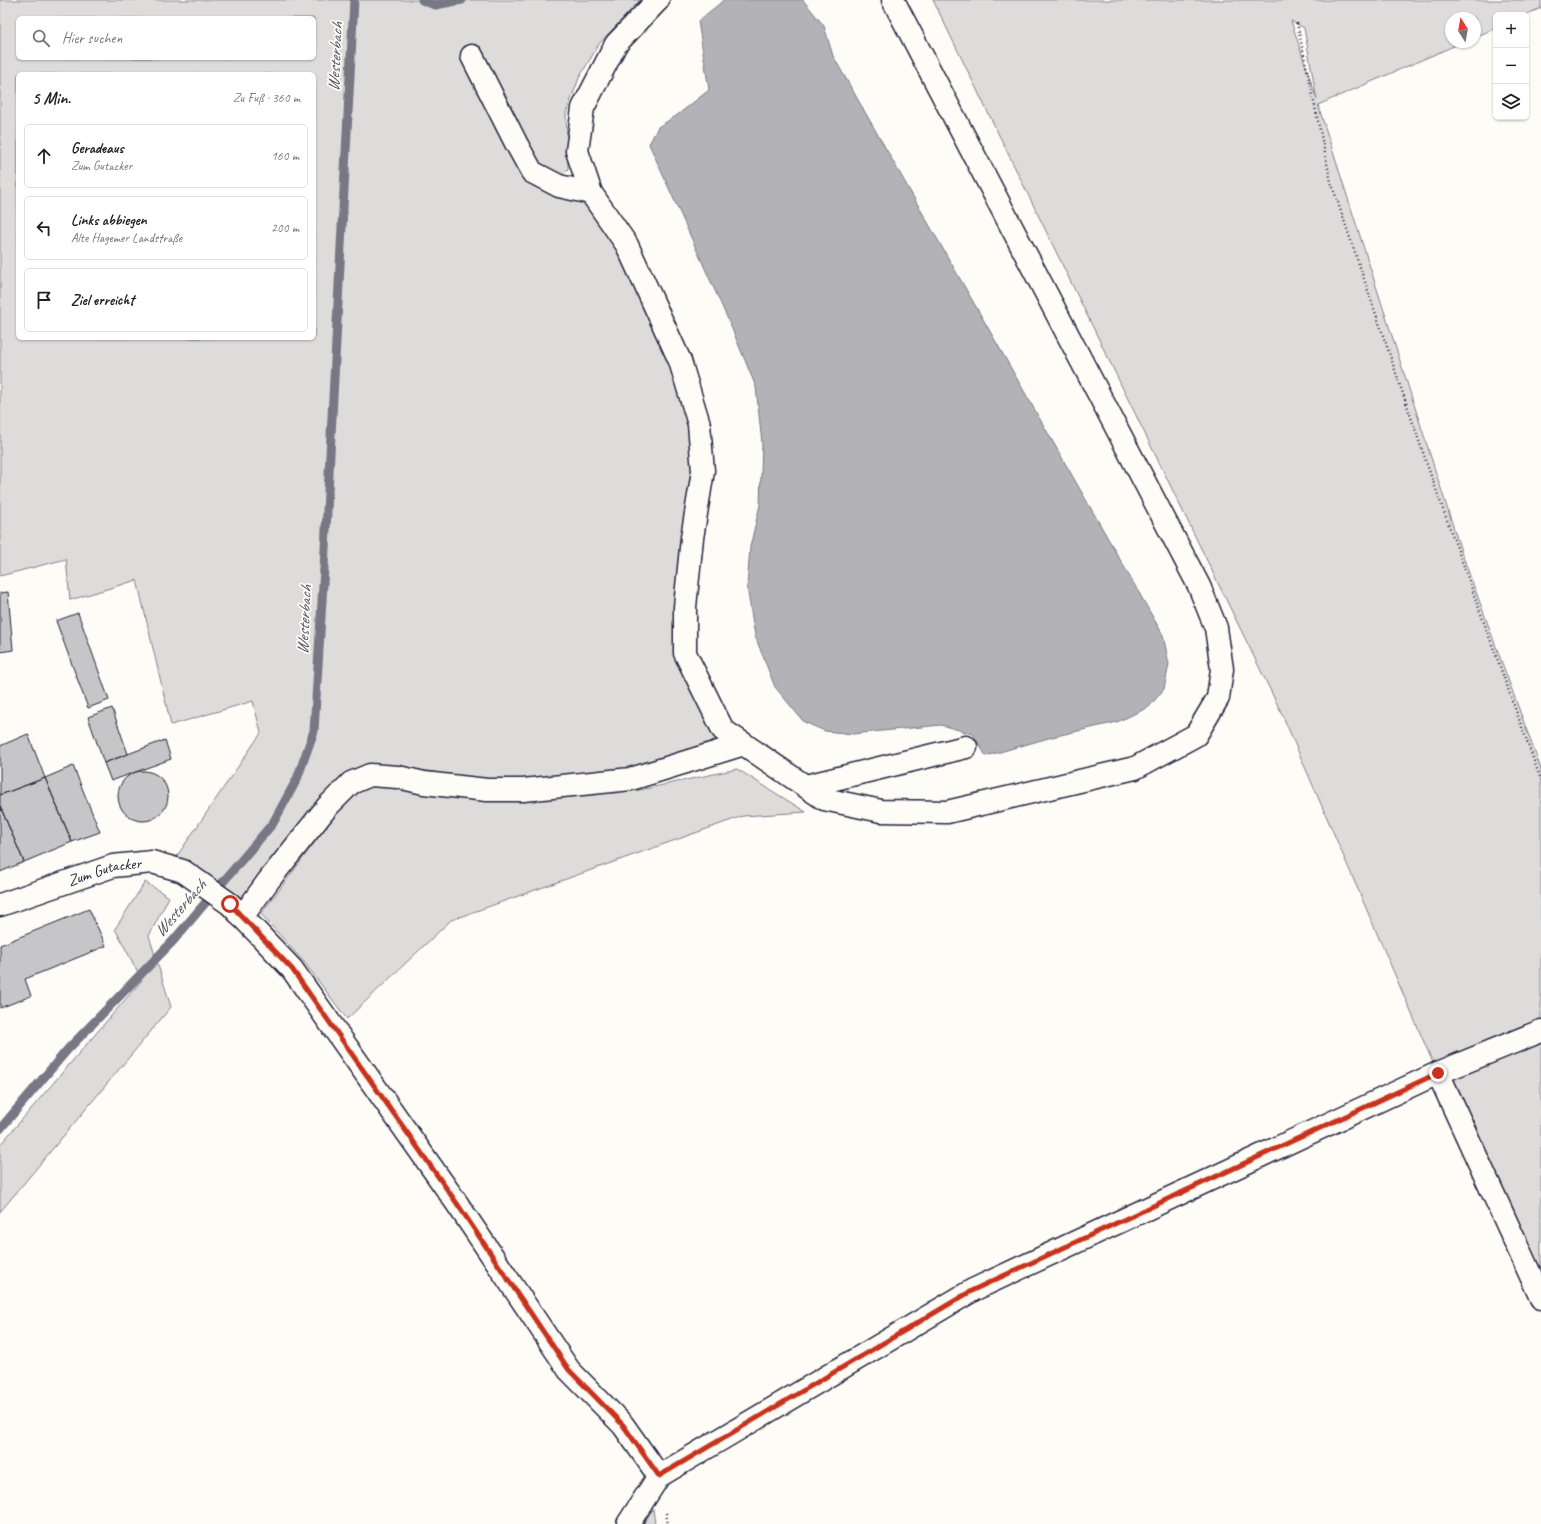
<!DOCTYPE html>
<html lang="de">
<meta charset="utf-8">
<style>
:root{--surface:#fff;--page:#f2f2f2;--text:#202124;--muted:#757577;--line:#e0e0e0}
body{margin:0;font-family:Caveat,sans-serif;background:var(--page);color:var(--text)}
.controls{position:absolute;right:12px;top:12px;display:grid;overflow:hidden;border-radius:6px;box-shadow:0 1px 3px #0004}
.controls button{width:36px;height:36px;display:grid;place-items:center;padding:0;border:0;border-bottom:1px solid var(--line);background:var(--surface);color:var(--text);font:20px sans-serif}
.compass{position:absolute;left:1445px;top:12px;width:36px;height:36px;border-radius:50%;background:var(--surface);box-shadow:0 1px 3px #0004;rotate:349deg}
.stop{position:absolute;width:12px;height:12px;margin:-9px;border:3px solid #c8321e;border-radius:50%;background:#fff}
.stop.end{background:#c8321e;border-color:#fff;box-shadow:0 1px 4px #0008}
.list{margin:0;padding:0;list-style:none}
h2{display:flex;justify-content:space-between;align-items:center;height:52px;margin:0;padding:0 16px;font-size:17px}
h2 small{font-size:13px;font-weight:400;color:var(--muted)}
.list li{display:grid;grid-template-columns:26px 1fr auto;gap:12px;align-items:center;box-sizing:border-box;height:64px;margin:0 8px 8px;padding:0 8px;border:1px solid var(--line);border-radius:6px}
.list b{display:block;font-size:15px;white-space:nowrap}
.list p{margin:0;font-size:13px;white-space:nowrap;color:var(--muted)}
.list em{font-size:13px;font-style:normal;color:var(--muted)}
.icon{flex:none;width:22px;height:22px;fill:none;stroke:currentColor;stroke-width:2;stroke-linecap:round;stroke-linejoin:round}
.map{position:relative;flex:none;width:1541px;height:1524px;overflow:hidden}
.search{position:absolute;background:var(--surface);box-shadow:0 1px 3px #0004;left:16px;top:16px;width:300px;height:44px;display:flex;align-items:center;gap:10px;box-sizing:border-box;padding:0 14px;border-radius:6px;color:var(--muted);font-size:15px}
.panel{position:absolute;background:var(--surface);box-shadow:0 1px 3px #0004;left:16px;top:72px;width:300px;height:268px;border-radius:6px}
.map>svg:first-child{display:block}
</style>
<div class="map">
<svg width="1541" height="1524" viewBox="0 0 1541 1524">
<rect width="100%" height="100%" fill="#fdfcf7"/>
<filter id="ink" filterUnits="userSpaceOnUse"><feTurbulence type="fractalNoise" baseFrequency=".025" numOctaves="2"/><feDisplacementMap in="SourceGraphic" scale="8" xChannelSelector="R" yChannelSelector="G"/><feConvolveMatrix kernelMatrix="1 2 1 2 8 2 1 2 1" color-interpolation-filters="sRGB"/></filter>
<g filter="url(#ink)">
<!-- green -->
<path fill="#dddcdb" stroke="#807f8b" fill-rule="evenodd" d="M 0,0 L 640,0 L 599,44 L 579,78 L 566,113 L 568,169 L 560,177 L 546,174 L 531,157 L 521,130 L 507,140 L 527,175 L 553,188 L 586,199 L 623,249 L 675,363 L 695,425 L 697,469 L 688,528 L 681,601 L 679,652 L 723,743 L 634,767 L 548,781 L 495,781 L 405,768 L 369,768 L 346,777 L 322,801 L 242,904 L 177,856 L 261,733 L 253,701 L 171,725 L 137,580 L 70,600 L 66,559 L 0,576 ZM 18,18 L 314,18 L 314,58 L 18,58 ZM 18,74 L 314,74 L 314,338 L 18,338 Z
M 933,0 L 1541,0 L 1541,8 L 1525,15 L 1496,15 L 1496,28 L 1475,37 L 1475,18 L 1451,18 L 1451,42 L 1463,42 L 1318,105 L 1461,551 L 1541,769 L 1541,1296 L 1437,1072 L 1282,714 ZM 1291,21 L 1304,28 L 1317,100 Z
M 737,769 L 806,812 L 743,816 L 451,920 L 347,1019 L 304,962 L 261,914 L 342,806 L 362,786 L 374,786 L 448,796 L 521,798 L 640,790 Z
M 145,882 L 169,897 L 149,936 L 171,1007 L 0,1212 L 0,1145 L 142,980 L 115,929 Z
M 653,1509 L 655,1524 L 643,1524 Z"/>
<!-- water -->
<path fill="#b2b2b7" stroke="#787885" d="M 724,0 L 803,0 L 824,26 L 833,56 L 1163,635 L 1169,664 L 1164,689 L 1149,707 L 1117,722 L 1052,737 L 986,756 L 973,734 L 941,725 L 853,734 L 825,731 L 804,722 L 775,687 L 755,636 L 747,587 L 750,547 L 760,505 L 762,443 L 756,387 L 730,324 L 649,144 L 658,127 L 676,116 L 709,90 L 698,21 Z"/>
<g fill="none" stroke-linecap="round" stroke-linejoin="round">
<!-- stream -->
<path stroke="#787885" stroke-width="9" d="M 422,0 L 435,5 L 462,0
M 0,1129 L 68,1049 L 173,941 L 273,823 L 297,779 L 314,731 L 324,568 L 354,0"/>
</g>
<!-- building -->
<path fill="#c6c6c8" stroke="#22223b" d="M 8,592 L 13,650 L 0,652 L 0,593 Z
M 78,613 L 109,700 L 88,708 L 56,621 Z
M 112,708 L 128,754 L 104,763 L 88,717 Z
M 28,734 L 45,778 L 0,795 L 0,746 Z
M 165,740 L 171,759 L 111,781 L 104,763 Z
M 73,766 L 100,832 L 72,842 L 45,778 Z
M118 796a25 25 0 1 1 50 0a25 25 0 1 1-50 0Z
M 45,778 L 72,842 L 24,862 L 0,806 L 0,795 Z
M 0,806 L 24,862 L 0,872 Z
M 89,909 L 106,946 L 25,979 L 31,996 L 0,1008 L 0,945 Z"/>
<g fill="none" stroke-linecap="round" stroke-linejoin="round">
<defs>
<g id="minor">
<path d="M 658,0 L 616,44 L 583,108 L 577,151 L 591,193 L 627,245 L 680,361 L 699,424 L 703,471 L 692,538 L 685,607 L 685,653 L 723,730 L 824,799 L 881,811 L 947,812 L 1135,768 L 1196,735 L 1218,698 L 1222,669 L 1216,628 L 1199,586 L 893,0"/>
<path d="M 472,56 L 516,143 L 532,172 L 559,186 L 591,193"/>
<path d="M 806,786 L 966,747"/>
<path id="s1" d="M 0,905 L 113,866 L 152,862 L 183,871 L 230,904 L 292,969 L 456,1202 L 569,1370 L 623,1425 L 659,1476"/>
<path d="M 242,917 L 269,880 L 327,807 L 351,783 L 370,775 L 398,777 L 424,783 L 487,790 L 523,790 L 631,779 L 744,744"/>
<path d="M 1438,1073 L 1541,1298"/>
<path d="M 628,1524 L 659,1476 L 973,1290 L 1438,1073 L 1541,1031"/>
</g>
</defs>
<!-- minor casing -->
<use href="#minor" stroke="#22223b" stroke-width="25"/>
<!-- path -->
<path stroke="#22223b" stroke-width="2.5" stroke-dasharray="1 3" stroke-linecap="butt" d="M 1297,23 L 1331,182 L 1430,473 L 1541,780
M 666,1513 L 668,1524"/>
<!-- minor -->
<use href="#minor" stroke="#fdfcf7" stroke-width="22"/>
</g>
</g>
<g fill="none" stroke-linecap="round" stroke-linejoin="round" filter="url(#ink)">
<!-- route -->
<path stroke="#c8321e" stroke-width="5" d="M 230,904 L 292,969 L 456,1202 L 569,1370 L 623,1425 L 659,1476 L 973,1290 L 1438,1073"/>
</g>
<g text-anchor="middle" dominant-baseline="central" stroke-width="3.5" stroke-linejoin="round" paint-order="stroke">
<!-- street labels -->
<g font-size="16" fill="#22223b" stroke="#fdfcf7">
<text stroke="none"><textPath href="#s1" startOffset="110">Zum Gutacker</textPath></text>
</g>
<!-- water labels -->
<g font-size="17" font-style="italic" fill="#545466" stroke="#fdfcf7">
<text transform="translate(335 57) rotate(-87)">Westerbach</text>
<text transform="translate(304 620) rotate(-87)">Westerbach</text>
<text transform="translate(180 908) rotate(-49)">Westerbach</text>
</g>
</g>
</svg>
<div class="controls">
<button>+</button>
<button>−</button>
<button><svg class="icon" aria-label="layers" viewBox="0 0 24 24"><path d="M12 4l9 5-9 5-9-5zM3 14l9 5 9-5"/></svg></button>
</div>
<svg class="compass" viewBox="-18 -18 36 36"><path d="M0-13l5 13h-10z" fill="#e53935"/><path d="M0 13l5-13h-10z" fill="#757577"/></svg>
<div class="stop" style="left:230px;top:904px"></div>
<div class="stop end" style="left:1438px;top:1073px"></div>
<div class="search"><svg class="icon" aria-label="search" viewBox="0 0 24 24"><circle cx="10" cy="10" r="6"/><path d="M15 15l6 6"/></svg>Hier suchen</div>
<section class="panel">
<h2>5 Min.<small>Zu Fuß · 360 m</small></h2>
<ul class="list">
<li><svg class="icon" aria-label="ahead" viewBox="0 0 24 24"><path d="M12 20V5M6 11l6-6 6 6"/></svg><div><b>Geradeaus</b><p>Zum Gutacker</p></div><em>160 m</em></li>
<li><svg class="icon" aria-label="left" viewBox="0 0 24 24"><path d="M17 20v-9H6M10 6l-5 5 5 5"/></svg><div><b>Links abbiegen</b><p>Alte Hagemer Landstraße</p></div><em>200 m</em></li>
<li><svg class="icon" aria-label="arrive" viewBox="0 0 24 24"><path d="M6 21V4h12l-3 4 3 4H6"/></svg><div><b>Ziel erreicht</b></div></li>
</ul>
</section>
</div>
